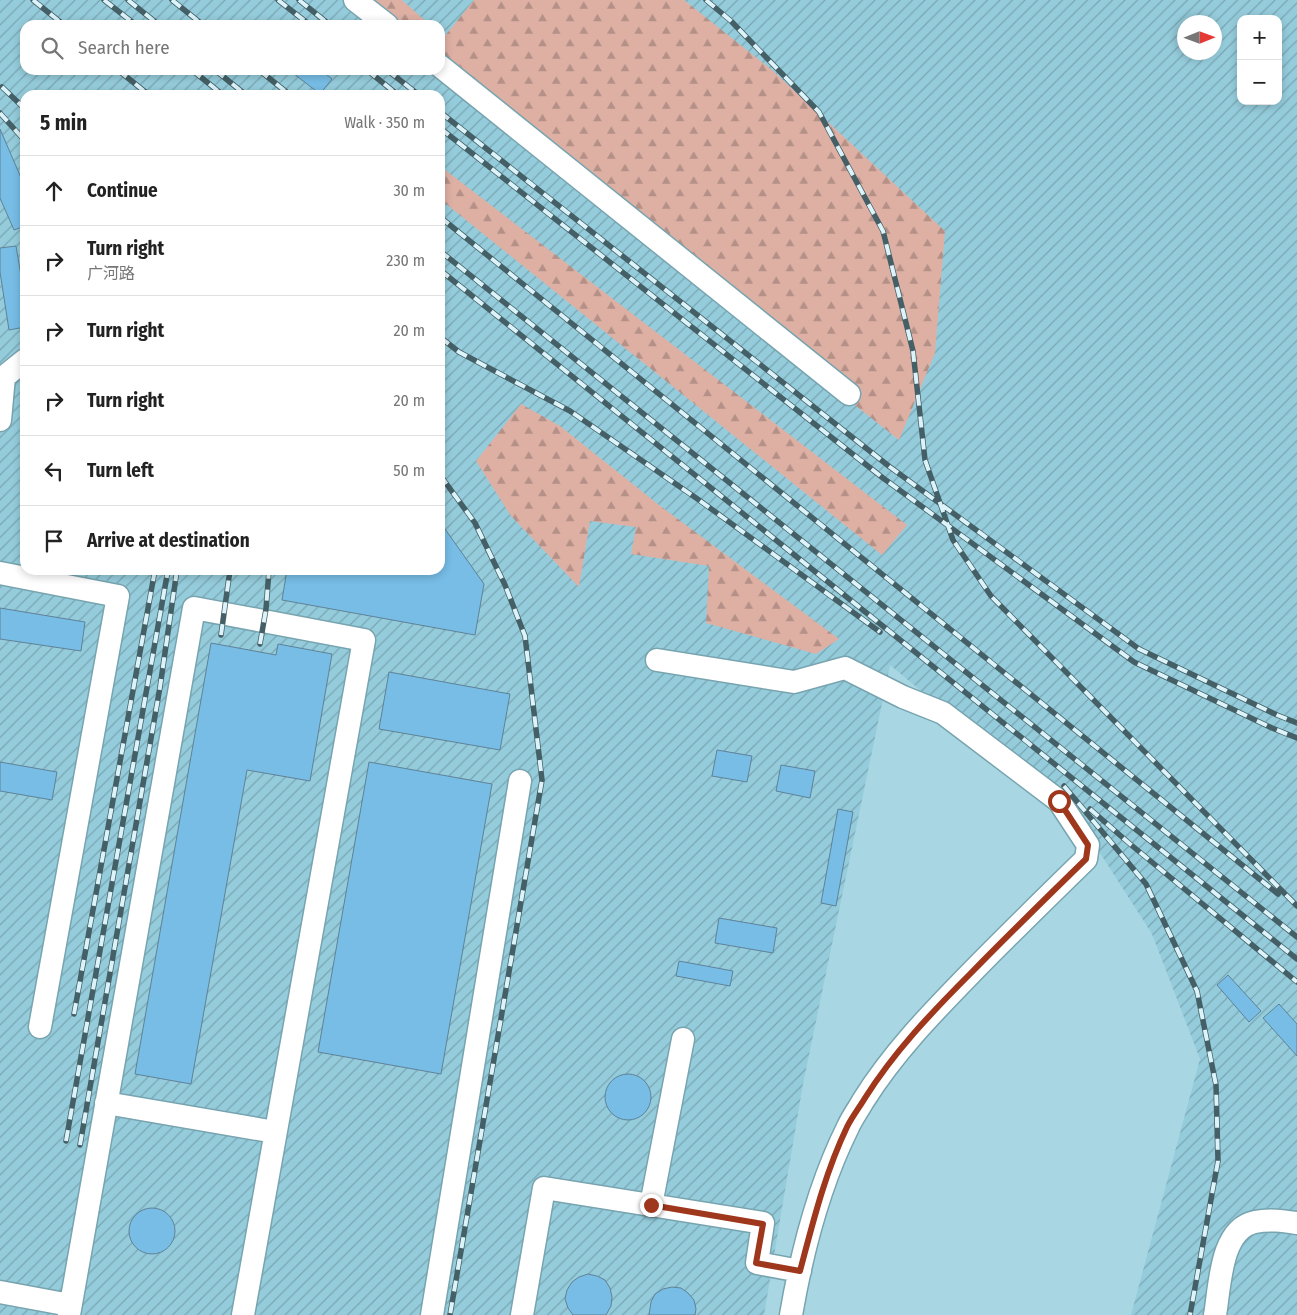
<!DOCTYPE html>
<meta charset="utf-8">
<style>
:root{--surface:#fff;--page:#f6f6f6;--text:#222;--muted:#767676;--line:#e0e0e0}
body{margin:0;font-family:"Fira Sans Condensed","Noto Sans SC",sans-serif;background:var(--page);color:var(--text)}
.controls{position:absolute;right:15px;top:15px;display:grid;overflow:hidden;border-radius:10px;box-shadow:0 2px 8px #0003}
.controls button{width:45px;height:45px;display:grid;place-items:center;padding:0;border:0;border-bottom:1px solid var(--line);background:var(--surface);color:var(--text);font:25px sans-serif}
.compass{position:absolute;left:1177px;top:15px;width:45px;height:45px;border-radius:50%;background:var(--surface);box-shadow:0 2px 8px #0003;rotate:89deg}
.stop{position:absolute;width:15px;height:15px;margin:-11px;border:4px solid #9f371c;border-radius:50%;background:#fff}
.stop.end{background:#9f371c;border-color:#fff;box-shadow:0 1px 5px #0008}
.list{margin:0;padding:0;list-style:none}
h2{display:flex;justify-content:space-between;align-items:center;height:65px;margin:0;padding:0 20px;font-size:21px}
h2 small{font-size:16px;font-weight:400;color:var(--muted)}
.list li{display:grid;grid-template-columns:32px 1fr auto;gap:15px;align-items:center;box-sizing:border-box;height:70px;padding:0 20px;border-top:1px solid var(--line)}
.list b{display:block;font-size:19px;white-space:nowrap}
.list p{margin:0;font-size:16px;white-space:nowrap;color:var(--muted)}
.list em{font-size:16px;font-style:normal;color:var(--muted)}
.icon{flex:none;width:28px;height:28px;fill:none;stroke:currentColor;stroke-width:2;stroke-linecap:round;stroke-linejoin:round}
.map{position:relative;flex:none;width:1297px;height:1315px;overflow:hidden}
.search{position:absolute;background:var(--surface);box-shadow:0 2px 8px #0003;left:20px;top:20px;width:425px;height:55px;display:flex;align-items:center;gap:12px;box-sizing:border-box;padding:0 18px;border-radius:15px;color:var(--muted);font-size:19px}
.panel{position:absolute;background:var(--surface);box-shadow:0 2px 8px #0003;left:20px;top:90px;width:425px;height:485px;border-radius:15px}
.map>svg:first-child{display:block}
</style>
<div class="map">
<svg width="1297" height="1315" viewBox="0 0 1297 1315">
<defs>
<pattern id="industrial-furrows" width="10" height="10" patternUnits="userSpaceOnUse" patternTransform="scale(1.25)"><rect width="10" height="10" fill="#95ccdb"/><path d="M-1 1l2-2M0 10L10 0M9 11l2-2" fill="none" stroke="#79a6b3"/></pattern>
<pattern id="forest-firs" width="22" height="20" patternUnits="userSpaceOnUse" patternTransform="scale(1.25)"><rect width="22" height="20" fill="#deb0a4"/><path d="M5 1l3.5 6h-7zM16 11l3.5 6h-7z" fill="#b49087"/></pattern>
</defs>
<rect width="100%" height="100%" fill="#a8d7e3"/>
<!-- industrial -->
<path fill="url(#industrial-furrows)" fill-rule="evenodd" d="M 0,0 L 1297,0 L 1297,1315 L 1131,1315 L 1200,1059 L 1152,934 L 1082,825 L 890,665 L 803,1084 L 764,1315 L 0,1315 ZM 1241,19 L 1278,19 L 1278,101 L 1241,101 ZM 1184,22 L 1214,22 L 1214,52 L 1184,52 ZM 25,25 L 440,25 L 440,70 L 25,70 ZM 25,95 L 440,95 L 440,570 L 25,570 Z"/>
<!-- forest -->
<path fill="url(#forest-firs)" d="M 345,0 L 402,0 L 430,25 L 375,25 Z
M 474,0 L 684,0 L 772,70 L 945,231 L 935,353 L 899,440 L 432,70 L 440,70 L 440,34 L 444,37 Z
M 440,166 L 907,525 L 882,555 L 440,199 Z
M 521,404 L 560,426 L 659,505 L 839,639 L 816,654 L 706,623 L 709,566 L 631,554 L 636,527 L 590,521 L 579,587 L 511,516 L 476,461 Z"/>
<!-- building -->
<path fill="#77bde6" stroke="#5f8297" d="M 289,70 L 321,70 L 332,79 L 320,94 Z
M 0,129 L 25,187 L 25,226 L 14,230 L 0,198 Z
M 16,246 L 25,299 L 25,327 L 9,330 L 0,272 L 0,248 Z
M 440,522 L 484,584 L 475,635 L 282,600 L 287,570 L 440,570 Z
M 0,608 L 85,622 L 81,651 L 0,639 Z
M 211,643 L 276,655 L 278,644 L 332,654 L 310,781 L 247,770 L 191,1084 L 135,1074 Z
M 389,672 L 510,694 L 500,750 L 379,729 Z
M 717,750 L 752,756 L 747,782 L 712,776 Z
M 0,762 L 57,772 L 52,800 L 0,791 Z
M 369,762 L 492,784 L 441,1074 L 318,1052 Z
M 781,765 L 815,771 L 810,798 L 776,791 Z
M 838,809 L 853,812 L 836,906 L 821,903 Z
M 719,918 L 777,928 L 773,953 L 715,943 Z
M 679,961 L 733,971 L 730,986 L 676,976 Z
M 1228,975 L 1261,1011 L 1249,1022 L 1217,985 Z
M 1279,1004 L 1297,1024 L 1297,1056 L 1263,1018 Z
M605 1097a23 23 0 1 1 46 0a23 23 0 1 1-46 0Z
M129 1231a23 23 0 1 1 46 0a23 23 0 1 1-46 0Z
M 588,1274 L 597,1276 L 605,1280 L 610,1288 L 612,1297 L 611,1306 L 606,1315 L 573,1315 L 568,1308 L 565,1299 L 567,1290 L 572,1282 L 579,1277 Z
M 672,1287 L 681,1288 L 688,1293 L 694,1300 L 696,1309 L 695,1315 L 649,1315 L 651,1302 L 655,1294 L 663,1289 Z"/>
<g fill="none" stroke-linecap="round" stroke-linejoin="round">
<defs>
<path id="minor" d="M 355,0 L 387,25
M 440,66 L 849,394
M 0,420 L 4,377 L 25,360
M 0,573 L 118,596 L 40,1027
M 657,660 L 794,682 L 845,668 L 903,697 L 943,713 L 1059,801 L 1088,845 L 1086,859 C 1047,897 1008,935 970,974 C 931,1014 893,1053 863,1101 C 858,1110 852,1118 848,1127 C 819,1185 802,1251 791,1315
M 106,1103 L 275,1132
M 651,1205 L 683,1039
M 0,1292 L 70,1305
M 69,1315 L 194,608 L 364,640 L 243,1315
M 432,1315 L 520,781
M 522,1315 L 544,1188 L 763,1223 L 757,1263 L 800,1271
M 1215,1315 C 1220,1287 1220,1229 1255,1222 C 1269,1219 1283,1221 1297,1223"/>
</defs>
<!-- minor casing -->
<use href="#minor" stroke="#77a4af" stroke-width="25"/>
<!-- minor -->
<use href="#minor" stroke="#fff" stroke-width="22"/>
<defs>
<path id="rail" d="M 33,0 L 64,25
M 104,0 L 136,25
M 128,0 L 159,25
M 172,0 L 203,25
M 278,0 L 310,25
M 299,0 L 330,25
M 706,0 L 731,21 L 819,112 L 883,231 L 913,351 L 925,460 L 953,540 L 991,596 L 1297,906
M 118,70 L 149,95
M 192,70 L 223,95
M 215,70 L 246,95
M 259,70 L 290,95
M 367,70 L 398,95
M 387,70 L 419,95
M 2,87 L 25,109
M 440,112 L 890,467 L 1139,649 L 1277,715 L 1297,723
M 0,113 L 25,141
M 440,128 L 883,478 L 1134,662 L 1272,728 L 1297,738
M 440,217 L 1278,894
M 440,251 L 1297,937
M 440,270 L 1297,959
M 440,337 L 459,352 L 570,411 L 699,500 L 880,632
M 440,475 L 475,523 L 505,585 L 525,636 L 542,780 L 450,1315
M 221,635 L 230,570
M 260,644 L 266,609 L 269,570
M 1064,786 L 1146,884 L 1197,991 L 1216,1085 L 1218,1161 L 1190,1315
M 1090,809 L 1130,844 L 1297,982
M 74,1014 L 155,570
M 66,1141 L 168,570
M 80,1145 L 160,687 L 177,570"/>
</defs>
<!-- rail casing -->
<use href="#rail" stroke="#445f65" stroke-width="5.5"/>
<!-- rail -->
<use href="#rail" stroke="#dcf3f9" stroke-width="4" stroke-dasharray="11" stroke-linecap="butt"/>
</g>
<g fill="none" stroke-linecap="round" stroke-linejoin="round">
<!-- route -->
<path stroke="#9f371c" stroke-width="6" d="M 651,1205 L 763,1224 L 756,1263 L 800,1271 C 813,1222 825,1173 847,1127 C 852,1117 859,1108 865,1098 C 894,1052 931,1013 970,974 C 1008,935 1047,897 1086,859 L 1088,845 L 1059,801"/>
</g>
</svg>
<div class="controls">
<button>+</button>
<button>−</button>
</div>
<svg class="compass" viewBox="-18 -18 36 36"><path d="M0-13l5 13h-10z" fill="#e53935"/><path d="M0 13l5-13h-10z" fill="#767676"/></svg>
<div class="stop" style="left:1059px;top:801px"></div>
<div class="stop end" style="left:651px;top:1205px"></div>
<div class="search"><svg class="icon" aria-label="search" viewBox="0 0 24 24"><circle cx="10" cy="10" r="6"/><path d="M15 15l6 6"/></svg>Search here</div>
<section class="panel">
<h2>5 min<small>Walk · 350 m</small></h2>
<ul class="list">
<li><svg class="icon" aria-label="ahead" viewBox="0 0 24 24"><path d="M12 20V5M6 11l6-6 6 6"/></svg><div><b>Continue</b></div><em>30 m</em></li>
<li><svg class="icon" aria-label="right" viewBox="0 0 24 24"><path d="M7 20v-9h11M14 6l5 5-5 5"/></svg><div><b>Turn right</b><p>广河路</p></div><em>230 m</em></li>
<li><svg class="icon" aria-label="right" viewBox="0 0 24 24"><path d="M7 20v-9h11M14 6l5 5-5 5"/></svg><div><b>Turn right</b></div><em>20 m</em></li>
<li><svg class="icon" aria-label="right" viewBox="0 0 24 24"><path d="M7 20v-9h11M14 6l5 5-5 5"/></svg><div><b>Turn right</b></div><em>20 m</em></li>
<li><svg class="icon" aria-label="left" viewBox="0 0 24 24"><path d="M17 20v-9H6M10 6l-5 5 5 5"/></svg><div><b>Turn left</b></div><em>50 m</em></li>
<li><svg class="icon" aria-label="arrive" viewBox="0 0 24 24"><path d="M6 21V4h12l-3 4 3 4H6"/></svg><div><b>Arrive at destination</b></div></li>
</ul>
</section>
</div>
